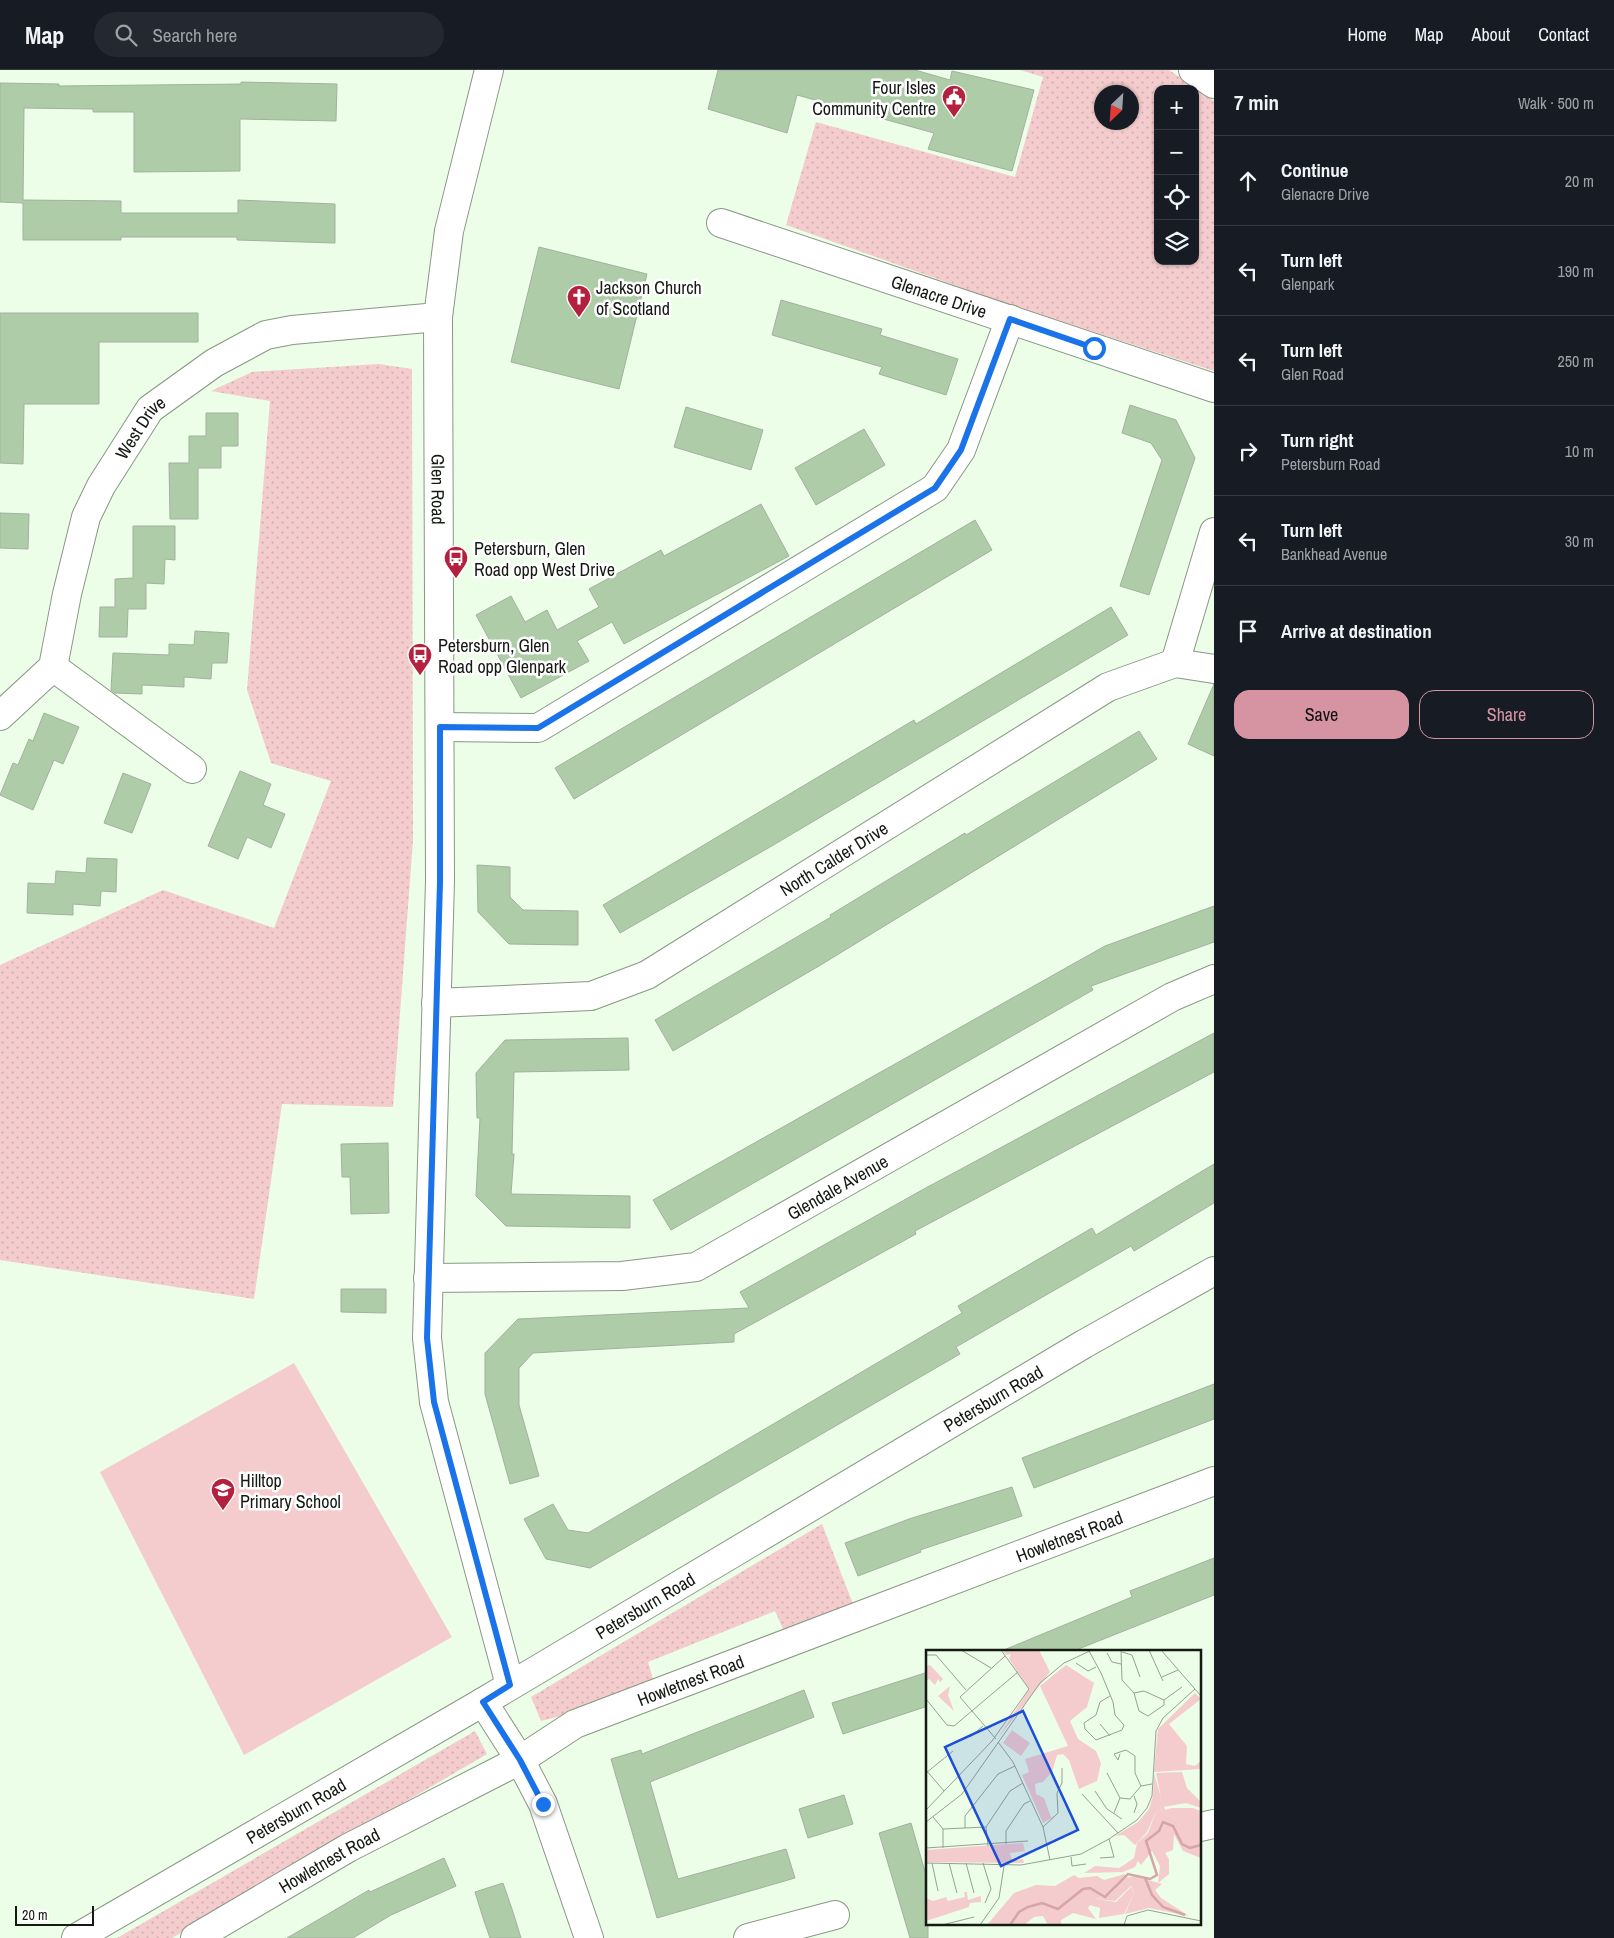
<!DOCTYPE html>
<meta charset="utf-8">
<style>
:root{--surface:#171b24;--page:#242831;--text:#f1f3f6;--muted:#9ea1a6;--line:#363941;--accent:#d694a3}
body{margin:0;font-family:"Archivo Narrow",sans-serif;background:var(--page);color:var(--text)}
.controls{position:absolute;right:15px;top:15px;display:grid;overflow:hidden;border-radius:10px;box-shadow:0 1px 4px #0004}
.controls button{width:45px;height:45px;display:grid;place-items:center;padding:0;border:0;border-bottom:1px solid var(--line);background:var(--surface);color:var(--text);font:25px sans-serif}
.compass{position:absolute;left:1094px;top:15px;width:45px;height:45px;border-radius:50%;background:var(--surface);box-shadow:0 1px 4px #0004;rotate:205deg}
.scale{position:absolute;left:15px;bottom:12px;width:79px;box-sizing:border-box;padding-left:5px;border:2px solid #141912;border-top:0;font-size:14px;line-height:18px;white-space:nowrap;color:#141912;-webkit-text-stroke:4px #fff;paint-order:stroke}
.stop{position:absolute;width:15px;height:15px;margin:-11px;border:4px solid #1a73e8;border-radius:50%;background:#fff}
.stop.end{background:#1a73e8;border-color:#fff;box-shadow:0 1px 5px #0008}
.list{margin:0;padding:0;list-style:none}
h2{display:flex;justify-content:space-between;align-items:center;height:65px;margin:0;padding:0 20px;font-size:21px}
h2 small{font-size:16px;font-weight:400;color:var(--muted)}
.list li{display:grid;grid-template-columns:32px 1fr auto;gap:15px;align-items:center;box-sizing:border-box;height:90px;padding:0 20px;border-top:1px solid var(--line)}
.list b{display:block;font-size:19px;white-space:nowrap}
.list p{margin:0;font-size:16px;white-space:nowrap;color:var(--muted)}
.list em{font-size:16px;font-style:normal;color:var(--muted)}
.actions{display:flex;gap:10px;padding:15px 20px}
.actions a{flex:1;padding:11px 0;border:1px solid var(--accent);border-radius:15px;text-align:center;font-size:18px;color:var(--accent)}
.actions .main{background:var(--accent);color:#111}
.icon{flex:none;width:28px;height:28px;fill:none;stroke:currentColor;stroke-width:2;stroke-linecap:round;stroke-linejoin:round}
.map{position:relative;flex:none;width:1214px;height:1868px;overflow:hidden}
header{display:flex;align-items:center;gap:30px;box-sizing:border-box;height:70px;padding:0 25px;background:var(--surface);border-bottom:1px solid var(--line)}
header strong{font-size:24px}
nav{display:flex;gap:28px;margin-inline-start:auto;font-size:18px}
.search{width:350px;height:45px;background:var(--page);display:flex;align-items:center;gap:12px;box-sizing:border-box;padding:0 18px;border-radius:28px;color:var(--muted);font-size:19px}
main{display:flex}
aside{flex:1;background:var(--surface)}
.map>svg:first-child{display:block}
</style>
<header>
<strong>Map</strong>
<div class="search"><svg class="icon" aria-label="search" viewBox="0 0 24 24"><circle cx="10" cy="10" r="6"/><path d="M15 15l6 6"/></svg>Search here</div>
<nav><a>Home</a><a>Map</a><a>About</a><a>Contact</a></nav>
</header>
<main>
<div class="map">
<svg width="1214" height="1868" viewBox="0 0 1214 1868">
<defs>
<pattern id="grass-dots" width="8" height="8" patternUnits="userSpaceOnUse" patternTransform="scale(1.25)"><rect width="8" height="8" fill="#f4cccd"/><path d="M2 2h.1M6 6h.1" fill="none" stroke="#d0afaf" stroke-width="1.8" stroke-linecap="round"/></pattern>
</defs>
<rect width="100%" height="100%" fill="#ecfde8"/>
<!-- grass -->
<path fill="url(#grass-dots)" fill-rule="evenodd" d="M 1020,0 L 1169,0 L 1214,31 L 1214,301 L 1005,233 L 786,155 L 816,52 L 1015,107 L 1043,7 ZM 1158,19 L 1195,19 L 1195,191 L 1158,191 ZM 1102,22 L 1132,22 L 1132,52 L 1102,52 Z
M 379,294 L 412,299 L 413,770 L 393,1037 L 282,1034 L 254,1229 L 0,1190 L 0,895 L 163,820 L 274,858 L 331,711 L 271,693 L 247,620 L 270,331 L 211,321 L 252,302 Z
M 822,1454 L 853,1534 L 784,1561 L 775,1541 L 648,1592 L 653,1609 L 568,1644 L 541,1651 L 531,1627 Z
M 475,1661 L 487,1684 L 172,1868 L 117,1868 Z"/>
<!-- garden -->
<path fill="#f4cccd" d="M 294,1293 L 452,1567 L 244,1685 L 100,1402 Z"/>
<!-- building -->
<path fill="#afcca8" stroke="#a2b19e" d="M 718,0 L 915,0 L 950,10 L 952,1 L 1034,20 L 1012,101 L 928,79 L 934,63 L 797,25 L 787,63 L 708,39 Z
M 241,12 L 337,14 L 336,51 L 240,49 L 240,101 L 134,102 L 134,42 L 93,42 L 93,39 L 24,38 L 23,130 L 121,131 L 121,143 L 238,143 L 238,130 L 335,134 L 335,173 L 237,170 L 237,167 L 121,167 L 121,170 L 23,170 L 23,133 L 0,132 L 0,13 L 59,14 L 59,16 L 241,14 Z
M 539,177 L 647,204 L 619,319 L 511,292 Z
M 781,230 L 882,259 L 880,265 L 958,289 L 946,325 L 879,304 L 882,297 L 772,265 Z
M 0,243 L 198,243 L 198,272 L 99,272 L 99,334 L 24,334 L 23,394 L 0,393 Z
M 1130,335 L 1176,350 L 1195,388 L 1149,525 L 1120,516 L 1162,390 L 1151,373 L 1122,363 Z
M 686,337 L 763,360 L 751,400 L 674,377 Z
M 206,343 L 238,343 L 238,376 L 221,376 L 221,398 L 198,398 L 198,449 L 170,449 L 169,393 L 189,393 L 189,366 L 206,366 Z
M 864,359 L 885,395 L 816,435 L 795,398 Z
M 761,434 L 789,486 L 624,574 L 612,552 L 577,571 L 589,591 L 521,628 L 476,545 L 511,526 L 525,552 L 547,540 L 557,560 L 599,537 L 589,519 L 661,480 L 664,486 Z
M 0,443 L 29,444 L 28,479 L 0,478 Z
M 975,450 L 992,480 L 574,729 L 555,698 Z
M 133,456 L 175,456 L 175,490 L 165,489 L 164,514 L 146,513 L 146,539 L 128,539 L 127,567 L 99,567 L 100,537 L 115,537 L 115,509 L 133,508 Z
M 1111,537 L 1128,565 L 770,777 L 620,863 L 603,835 L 914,650 L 916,654 Z
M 195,561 L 229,563 L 227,593 L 212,593 L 211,609 L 184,607 L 184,617 L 142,615 L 142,624 L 115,623 L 111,620 L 113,583 L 169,585 L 169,574 L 194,575 Z
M 1214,614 L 1214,686 L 1188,674 Z
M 44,643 L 79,657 L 63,694 L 54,690 L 33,740 L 0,725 L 13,693 L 18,695 L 29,669 L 33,671 Z
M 1139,661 L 1157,689 L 819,896 L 673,981 L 655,950 L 831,847 L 830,845 L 965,763 L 966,765 Z
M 240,701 L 271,714 L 263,735 L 285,744 L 271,778 L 247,767 L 238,789 L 208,776 Z
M 123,703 L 151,714 L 132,763 L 104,753 Z
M 87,788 L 117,789 L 116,822 L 101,821 L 100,836 L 73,834 L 73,845 L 27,843 L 28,813 L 55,814 L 56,801 L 86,803 Z
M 477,795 L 510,797 L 510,827 L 523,840 L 578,841 L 578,875 L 509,874 L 478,842 Z
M 1214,836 L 1214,872 L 1091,916 L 1093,920 L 671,1160 L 653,1130 L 1105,876 Z
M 1214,963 L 1214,1002 L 915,1161 L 916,1164 L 734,1264 L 734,1272 L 533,1283 L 519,1298 L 519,1335 L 539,1406 L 510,1414 L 485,1324 L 485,1283 L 518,1249 L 749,1238 L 740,1222 L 922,1120 Z
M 628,968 L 629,1000 L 514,1002 L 512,1084 L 514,1084 L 511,1124 L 630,1126 L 630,1158 L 506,1156 L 476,1126 L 480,1048 L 477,1048 L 476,1003 L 505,970 Z
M 388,1073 L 389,1143 L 351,1144 L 350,1107 L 342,1107 L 341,1074 Z
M 1214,1094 L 1214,1133 L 1134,1181 L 1131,1176 L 956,1277 L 960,1284 L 590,1498 L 546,1489 L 524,1449 L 553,1434 L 568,1460 L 588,1463 L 962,1243 L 958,1236 L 1092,1158 L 1096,1165 Z
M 341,1219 L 386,1219 L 386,1243 L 341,1242 Z
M 1214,1314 L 1214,1349 L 1034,1418 L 1022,1388 Z
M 1012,1417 L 1022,1446 L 920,1480 L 921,1482 L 858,1506 L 845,1473 L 909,1449 Z
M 1214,1488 L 1214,1525 L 1071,1582 L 999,1582 L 1132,1527 L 1130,1521 Z
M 928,1602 L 928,1636 L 843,1664 L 832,1633 Z
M 804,1620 L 814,1647 L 650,1712 L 678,1809 L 786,1779 L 795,1808 L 657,1848 L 611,1689 L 641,1680 L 642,1684 Z
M 844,1725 L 853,1754 L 808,1768 L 799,1739 Z
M 911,1753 L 928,1812 L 928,1868 L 910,1868 L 879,1763 Z
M 444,1788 L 456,1816 L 391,1845 L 353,1868 L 287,1868 L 369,1820 L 370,1822 Z
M 503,1813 L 513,1842 L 521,1868 L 490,1868 L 484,1851 L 475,1822 Z"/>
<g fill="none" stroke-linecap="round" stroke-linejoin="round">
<defs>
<g id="minor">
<path id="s1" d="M 489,0 L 449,161 L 438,247 L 440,811 L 427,1268 L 434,1332 L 510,1615"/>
<path d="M 1193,0 L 1214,14"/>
<path id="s2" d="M 721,153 L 1214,318"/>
<path d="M 1175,593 L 1214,462"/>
<path d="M 53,597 L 192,699"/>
<path id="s3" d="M 0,646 L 53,597 L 67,524 L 86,447 L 101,416 L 150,339 L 214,293 L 266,265 L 292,260 L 438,247"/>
<path d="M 440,657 L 538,658 L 935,418 L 961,380 L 1010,249"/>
<path id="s4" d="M 436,933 L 591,926 L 647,905 L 1108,617 L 1175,593 L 1214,599"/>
<path id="s5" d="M 428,1208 L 622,1206 L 696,1197 L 1172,927 L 1214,909"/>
<path d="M 483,1632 L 520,1690 L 543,1734 L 589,1868"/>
<path d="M 1200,1757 L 1214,1754"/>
<path id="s6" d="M 195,1868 L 348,1778 L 520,1690 L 575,1654 L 1214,1411"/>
<path d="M 748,1868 L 835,1845"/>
</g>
<g id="secondary">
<path id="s7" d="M 76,1868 L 483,1632 L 1084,1274 L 1214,1201"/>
</g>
</defs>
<!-- minor casing -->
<use href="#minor" stroke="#899785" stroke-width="30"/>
<!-- secondary casing -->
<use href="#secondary" stroke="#899785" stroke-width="30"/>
<!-- minor -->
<use href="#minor" stroke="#fff" stroke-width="28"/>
<!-- secondary -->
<use href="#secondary" stroke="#fff" stroke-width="28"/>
</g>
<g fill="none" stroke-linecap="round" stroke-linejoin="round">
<!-- route -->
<path stroke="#1a73e8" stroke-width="6" d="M 543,1734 L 520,1690 L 483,1632 L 510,1615 L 434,1332 L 427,1268 L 440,812 L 440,657 L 538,658 L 935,418 L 961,380 L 1010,249 L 1094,278"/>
</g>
<!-- icons -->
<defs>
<symbol id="civic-pin" viewBox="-11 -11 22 30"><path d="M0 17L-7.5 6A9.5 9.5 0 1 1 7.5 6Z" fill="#b4213e" stroke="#fff"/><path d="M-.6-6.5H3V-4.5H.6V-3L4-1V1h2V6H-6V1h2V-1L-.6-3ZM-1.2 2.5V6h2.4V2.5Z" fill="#fff"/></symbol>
<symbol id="church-pin" viewBox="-11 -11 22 30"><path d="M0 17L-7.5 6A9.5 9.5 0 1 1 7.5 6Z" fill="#b4213e" stroke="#fff"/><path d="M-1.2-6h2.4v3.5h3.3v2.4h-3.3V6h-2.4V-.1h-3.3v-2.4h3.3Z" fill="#fff"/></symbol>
<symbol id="bus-pin" viewBox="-11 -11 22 30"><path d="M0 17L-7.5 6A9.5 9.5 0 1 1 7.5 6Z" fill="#b4213e" stroke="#fff"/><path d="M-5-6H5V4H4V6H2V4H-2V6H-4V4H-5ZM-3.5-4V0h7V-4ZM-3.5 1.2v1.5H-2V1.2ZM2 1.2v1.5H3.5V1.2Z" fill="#fff"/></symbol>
<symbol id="school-pin" viewBox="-11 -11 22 30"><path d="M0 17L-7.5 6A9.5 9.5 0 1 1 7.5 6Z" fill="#b4213e" stroke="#fff"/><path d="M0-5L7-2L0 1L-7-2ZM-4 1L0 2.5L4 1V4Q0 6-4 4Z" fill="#fff"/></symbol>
</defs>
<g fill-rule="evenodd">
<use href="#civic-pin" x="940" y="13" width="28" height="38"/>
<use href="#church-pin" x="565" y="213" width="28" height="38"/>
<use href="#bus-pin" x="442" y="474" width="28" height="38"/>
<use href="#bus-pin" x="406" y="571" width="28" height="38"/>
<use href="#school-pin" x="209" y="1406" width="28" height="38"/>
</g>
<g text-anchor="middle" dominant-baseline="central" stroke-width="5" stroke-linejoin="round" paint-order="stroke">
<!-- poi labels -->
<g font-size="18" fill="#141912" stroke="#fff" text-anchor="start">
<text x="936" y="17" text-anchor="end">Four Isles<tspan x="936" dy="21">Community Centre</tspan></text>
<text x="596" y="217">Jackson Church<tspan x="596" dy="21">of Scotland</tspan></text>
<text x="474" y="478">Petersburn, Glen<tspan x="474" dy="21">Road opp West Drive</tspan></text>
<text x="438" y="575">Petersburn, Glen<tspan x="438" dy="21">Road opp Glenpark</tspan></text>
<text x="240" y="1410">Hilltop<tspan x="240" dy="21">Primary School</tspan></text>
</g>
<!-- street labels -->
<g font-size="18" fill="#141912" stroke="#fff">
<text stroke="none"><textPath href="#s2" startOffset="230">Glenacre Drive</textPath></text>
<text stroke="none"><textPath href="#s3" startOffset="331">West Drive</textPath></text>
<text stroke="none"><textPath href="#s1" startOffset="425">Glen Road</textPath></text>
<text stroke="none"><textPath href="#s4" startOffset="435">North Calder Drive</textPath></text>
<text stroke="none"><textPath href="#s5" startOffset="431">Glendale Avenue</textPath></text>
<text stroke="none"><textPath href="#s7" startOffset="1064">Petersburn Road</textPath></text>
<text stroke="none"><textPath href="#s6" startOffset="965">Howletnest Road</textPath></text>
<text stroke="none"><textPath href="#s7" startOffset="659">Petersburn Road</textPath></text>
<text stroke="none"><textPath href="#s6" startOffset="560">Howletnest Road</textPath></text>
<text stroke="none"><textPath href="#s7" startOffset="254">Petersburn Road</textPath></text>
<text stroke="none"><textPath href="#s6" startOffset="155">Howletnest Road</textPath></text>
</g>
</g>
<!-- overview -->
<g transform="translate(926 1580)">
<rect width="275" height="275" fill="#ecfde8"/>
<path d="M 77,0 L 113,0 L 124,22 L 72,88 L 103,39 L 83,9 L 85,4 L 80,5 ZM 4,15 L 17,29 L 14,32 L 12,29 L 9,35 L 3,29 L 0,31 L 0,16 ZM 140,15 L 168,33 L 161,57 L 144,71 L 152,89 L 170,101 L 175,113 L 171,131 L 153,139 L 143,110 L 137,104 L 131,105 L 126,122 L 117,132 L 109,134 L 110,144 L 118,148 L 125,167 L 129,166 L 117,173 L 96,125 L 103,122 L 99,109 L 142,96 L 114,36 ZM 269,43 L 275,49 L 243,74 L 261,96 L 260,114 L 269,116 L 275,111 L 275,119 L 228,122 L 232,79 ZM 228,124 L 239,160 L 230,162 L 221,182 L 209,195 L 198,185 L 189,186 L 212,172 L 223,159 L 227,146 ZM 97,193 L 99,201 L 84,203 L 86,210 L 97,209 L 98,213 L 0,212 L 0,200 ZM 209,226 L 236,234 L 229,240 L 235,248 L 263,266 L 223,258 L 199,264 L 208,243 L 205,236 L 189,251 L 171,249 L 184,244 L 200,228 ZM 38,242 L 41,242 L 42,250 L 55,246 L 55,252 L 44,253 L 43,257 L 0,271 L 0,248 L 7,251 L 20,247 L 22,251 L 39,247 Z" fill="#f4cccd"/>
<path d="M 134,21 L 142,34 L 130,32 L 126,38 L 123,31 ZM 149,23 L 157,28 L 157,32 L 165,33 L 159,57 L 151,64 L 156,44 L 144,28 ZM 115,37 L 127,43 L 135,58 L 146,93 L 144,100 L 144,92 ZM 256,122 L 261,138 L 275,152 L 275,158 L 260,153 L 237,157 L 230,123 ZM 246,158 L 267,158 L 275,161 L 275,208 L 257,201 L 248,184 L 247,200 L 239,203 L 243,209 L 243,224 L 232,233 L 234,216 L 226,201 L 215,215 L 212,211 L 209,217 L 197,222 L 158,223 L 169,216 L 193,218 L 198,215 L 208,208 L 211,193 L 222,183 L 230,162 ZM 199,224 L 197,232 L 183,244 L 170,249 L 190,252 L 205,237 L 208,243 L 198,264 L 173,268 L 174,258 L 164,255 L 162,258 L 170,269 L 147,263 L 135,270 L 135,275 L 122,275 L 117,266 L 108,267 L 98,275 L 61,275 L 88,243 L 110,235 L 129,236 L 148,225 L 153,228 L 171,226 L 178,230 Z" fill="#f4cccd"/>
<path d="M 24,36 L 22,45 L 28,61 L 12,46 ZM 86,80 L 104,93 L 95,106 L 77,93 Z" fill="#f4cccd"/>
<path fill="none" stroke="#d6a5a6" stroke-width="2.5" d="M 219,228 L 226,245 L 237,257 L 259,265M 84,275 L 93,262 L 102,257 L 116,253 L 132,259 L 157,239 L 164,238 L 179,247 L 202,224 L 224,229 L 231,225 L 220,191 L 233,181 L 237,172 L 247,176 L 256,194 L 264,198 L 275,195"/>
<path fill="none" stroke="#96a292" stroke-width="1" d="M 35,0 L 65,18M 195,0 L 196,30 L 208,43M 223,0 L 237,31M 235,0 L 275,46M 163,1 L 175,23 L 187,52 L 189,65 L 198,75 L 196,80 L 170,90 L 159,79 L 158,73 L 170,65 L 174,52 L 184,46M 196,2 L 206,5 L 214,27M 181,3 L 186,12 L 195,14M 0,5 L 10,5 L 40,40M 150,13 L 162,21 L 170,17M 236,27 L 252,20M 218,41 L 238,50 L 238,55 L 222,66 L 213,61 L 208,43 ZM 0,49 L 21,75 L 28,76 L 92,22M 238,50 L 256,37M 174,74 L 184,86M 44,87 L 57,76M 70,89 L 34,47 L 79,6M 72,92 L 87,112 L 117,177 L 124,210M 194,104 L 192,110 L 188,104 L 200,100 L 209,106 L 209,123 L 215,136M 0,120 L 18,141M 0,123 L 27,101M 181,123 L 194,148 L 204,149 L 215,136 L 226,134M 169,141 L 181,159 L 196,169M 156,144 L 192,183M 0,160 L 66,91 L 103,39 L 75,0M 188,163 L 194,148M 208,163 L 211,154 L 208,146M 7,167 L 17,179 L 17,198M 0,172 L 36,144 L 114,33 L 138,13 L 166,0M 60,177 L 62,196M 117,177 L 132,163 L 131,143 L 136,133 L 136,118M 39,178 L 39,166 L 72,124 L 89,116M 17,179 L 60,177 L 84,141 L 97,133M 80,194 L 80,181 L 98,154 L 104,151M 0,198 L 102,191M 145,207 L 146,216 L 160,214M 174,208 L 188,207 L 183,189M 0,213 L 95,215 L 155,204 L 183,189 L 211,170 L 221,158 L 226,146 L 230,81 L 237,68 L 269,39M 6,213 L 12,241M 23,213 L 31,243M 40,213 L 48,243M 57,213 L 65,239 L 59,253M 16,275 L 48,267M 54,275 L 73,248 L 78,216M 198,275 L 201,266 L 222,260 L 275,271"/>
<path fill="#1d4ed8" fill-opacity="0.15" stroke="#1d4ed8" stroke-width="2.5" d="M 97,61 L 152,180 L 75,216 L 19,97 Z"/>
<rect width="275" height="275" fill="none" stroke="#141912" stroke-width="2.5"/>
</g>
</svg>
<div class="controls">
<button>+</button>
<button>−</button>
<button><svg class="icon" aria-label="locate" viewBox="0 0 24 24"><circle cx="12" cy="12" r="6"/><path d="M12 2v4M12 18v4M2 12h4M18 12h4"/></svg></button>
<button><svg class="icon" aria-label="layers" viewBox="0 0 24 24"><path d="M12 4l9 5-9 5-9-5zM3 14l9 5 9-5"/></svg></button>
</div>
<svg class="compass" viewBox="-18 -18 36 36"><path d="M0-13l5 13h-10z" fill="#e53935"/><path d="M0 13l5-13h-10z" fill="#9ea1a6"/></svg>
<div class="scale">20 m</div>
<div class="stop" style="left:1094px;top:278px"></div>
<div class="stop end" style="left:543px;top:1734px"></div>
</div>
<aside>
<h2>7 min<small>Walk · 500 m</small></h2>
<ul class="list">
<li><svg class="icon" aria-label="ahead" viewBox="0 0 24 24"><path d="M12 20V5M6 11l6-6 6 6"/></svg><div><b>Continue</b><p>Glenacre Drive</p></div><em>20 m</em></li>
<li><svg class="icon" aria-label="left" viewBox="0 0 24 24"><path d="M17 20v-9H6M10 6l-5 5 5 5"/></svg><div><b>Turn left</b><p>Glenpark</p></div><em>190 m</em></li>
<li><svg class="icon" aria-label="left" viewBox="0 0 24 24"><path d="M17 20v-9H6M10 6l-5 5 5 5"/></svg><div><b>Turn left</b><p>Glen Road</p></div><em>250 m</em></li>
<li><svg class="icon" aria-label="right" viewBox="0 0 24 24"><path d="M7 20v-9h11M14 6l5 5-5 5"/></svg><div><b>Turn right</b><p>Petersburn Road</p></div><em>10 m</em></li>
<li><svg class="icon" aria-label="left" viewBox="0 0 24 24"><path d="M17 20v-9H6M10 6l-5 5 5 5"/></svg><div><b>Turn left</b><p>Bankhead Avenue</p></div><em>30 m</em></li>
<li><svg class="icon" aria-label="arrive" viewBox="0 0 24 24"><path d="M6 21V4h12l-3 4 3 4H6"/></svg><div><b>Arrive at destination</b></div></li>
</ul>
<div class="actions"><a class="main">Save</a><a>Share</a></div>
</aside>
</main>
